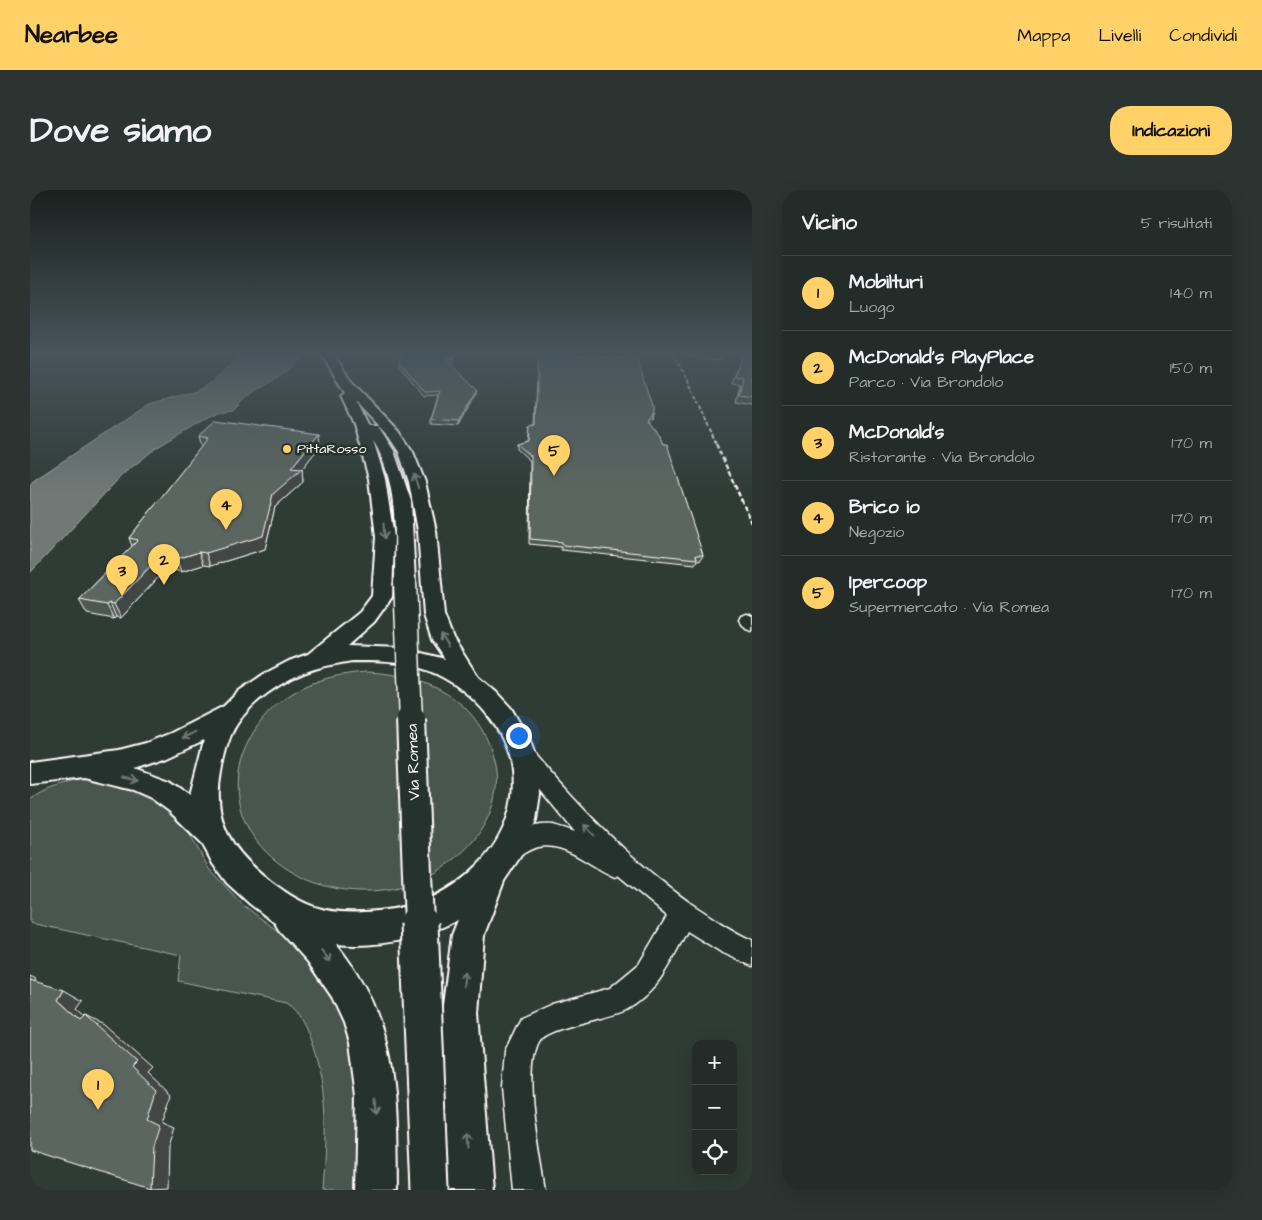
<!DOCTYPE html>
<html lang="it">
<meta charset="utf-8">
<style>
:root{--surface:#232c28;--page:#2b3430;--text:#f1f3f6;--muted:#a3a7a8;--line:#404845;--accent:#ffd166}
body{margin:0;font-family:"Architects Daughter",sans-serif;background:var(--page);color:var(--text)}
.controls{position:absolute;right:15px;bottom:15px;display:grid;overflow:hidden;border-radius:10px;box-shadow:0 5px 20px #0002}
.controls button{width:45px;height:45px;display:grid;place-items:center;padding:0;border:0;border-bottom:1px solid var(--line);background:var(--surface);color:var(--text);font:25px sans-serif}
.you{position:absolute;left:488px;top:545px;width:18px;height:18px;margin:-12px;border:4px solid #fff;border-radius:50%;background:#1a73e8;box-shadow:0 0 0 8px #1a73e833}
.badge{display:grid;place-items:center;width:32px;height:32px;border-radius:50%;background:var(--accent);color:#111;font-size:16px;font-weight:700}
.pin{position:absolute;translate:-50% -41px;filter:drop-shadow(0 1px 2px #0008)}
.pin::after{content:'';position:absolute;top:26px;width:18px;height:15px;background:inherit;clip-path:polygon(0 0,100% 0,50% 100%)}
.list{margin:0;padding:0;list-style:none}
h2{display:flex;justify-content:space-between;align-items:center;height:65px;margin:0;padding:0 20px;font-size:21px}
h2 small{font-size:16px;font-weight:400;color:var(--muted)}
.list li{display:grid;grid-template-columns:32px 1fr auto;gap:15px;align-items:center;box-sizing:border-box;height:75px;padding:0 20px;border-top:1px solid var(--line)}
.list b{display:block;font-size:19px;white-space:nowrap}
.list p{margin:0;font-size:16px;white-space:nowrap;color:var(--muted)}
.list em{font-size:16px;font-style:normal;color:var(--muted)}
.icon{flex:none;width:28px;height:28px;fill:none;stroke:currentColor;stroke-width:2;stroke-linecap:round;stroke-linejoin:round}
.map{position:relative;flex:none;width:722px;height:1000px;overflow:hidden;border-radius:20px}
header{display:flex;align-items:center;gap:30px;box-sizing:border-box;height:70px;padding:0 25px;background:var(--accent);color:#111}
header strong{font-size:24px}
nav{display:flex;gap:28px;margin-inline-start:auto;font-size:18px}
.intro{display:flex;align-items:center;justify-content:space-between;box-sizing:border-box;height:120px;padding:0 30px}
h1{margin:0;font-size:35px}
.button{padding:12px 22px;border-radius:20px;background:var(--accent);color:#111;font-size:18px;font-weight:700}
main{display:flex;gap:30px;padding:0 30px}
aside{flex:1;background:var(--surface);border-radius:20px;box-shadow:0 5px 20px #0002}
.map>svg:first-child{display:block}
</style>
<header>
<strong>Nearbee</strong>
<nav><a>Mappa</a><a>Livelli</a><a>Condividi</a></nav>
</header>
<div class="intro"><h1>Dove siamo</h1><a class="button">Indicazioni</a></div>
<main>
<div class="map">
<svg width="722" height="1000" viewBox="0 0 722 1000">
<rect width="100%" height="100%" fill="#2f3b35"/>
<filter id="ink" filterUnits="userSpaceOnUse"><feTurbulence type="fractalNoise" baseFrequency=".02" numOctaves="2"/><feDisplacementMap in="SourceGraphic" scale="10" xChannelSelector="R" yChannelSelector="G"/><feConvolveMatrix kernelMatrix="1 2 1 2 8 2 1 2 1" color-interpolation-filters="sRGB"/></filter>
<g filter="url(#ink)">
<!-- green -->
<path fill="#4a544f" stroke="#a4aaa7" d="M 335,482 C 396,484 451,509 465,574 C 472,609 454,645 427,667 C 400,691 366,702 330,701 C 247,699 174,624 223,543 C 235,523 254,506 276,496 C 295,487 314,484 335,482 Z
M 51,589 L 74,589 L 87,591 L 139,617 L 157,639 L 179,679 L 213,715 L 261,751 L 287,776 L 312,819 L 328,878 L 332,1000 L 292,1000 C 296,947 299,906 282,854 C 276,837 271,823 256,813 L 148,791 L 151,765 L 0,733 L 0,610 C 14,598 34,594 51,589 Z"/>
<!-- water -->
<path fill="#707975" stroke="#a9afac" d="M 220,163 L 274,163 L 273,166 L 251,186 L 216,207 L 204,220 L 189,222 L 173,230 L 126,258 L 106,274 L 93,284 L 0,383 L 0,295 L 3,291 L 119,214 L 166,201 L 180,193 L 202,174 Z"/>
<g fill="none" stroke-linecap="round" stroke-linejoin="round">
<defs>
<path id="minor" d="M 717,424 L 722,426 L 722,441 L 716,439 L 709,430 L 711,426 Z
M 494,557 L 501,560 C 550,618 601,671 663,715 C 682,727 701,741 722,750 L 722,776 L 691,762 L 657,741 C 641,771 627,804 596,820 C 578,829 519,837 510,850 C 492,878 511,966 516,1000 L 482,1000 L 472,898 L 475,861 L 491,828 L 522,814 L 580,798 L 609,774 L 637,726 L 588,685 L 585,687 C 560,677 537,652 508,657 C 498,659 490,667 480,671 L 472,668 L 468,660 C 476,643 504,633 523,635 C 530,637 538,639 545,642 L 487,572 L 484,566 L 487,560 Z"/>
<path id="major" d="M 291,163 L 303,163 L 321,191 L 369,241 L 383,262 L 395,292 L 406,341 L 414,425 L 423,448 L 448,487 L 466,502 L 481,518 L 500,551 L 509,577 L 510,604 L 506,630 L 492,664 L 474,691 L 454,745 L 448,823 L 462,1000 L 420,1000 L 412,823 L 422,745 L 428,730 C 389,749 349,758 306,754 C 369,832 366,905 367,1000 L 325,1000 L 327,906 L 320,853 L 314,833 L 302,807 L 278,772 L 249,740 L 245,733 L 220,714 L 197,693 L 183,674 L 172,653 L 139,621 L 121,608 L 103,600 L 54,588 L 0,594 L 0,572 L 89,560 L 116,553 L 141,543 L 194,516 L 209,501 L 234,484 L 259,471 L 278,464 L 330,422 L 342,406 L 346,347 L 339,289 L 324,234 L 311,206 L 315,203 ZM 326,212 L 359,247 L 369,262 L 379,292 L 388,341 L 394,425 L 402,450 L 415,469 L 372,458 L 317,456 L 344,432 L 362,407 L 364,347 L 355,289 L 343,250 C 369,293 365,344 365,392 L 368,396 L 375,398 L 382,396 L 385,392 L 381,311 L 364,261 L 348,236 L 338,236 ZM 322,471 C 345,471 369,471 391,478 C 431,491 467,525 479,566 C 490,607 476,647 447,676 C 419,704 386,718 347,721 C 299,726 276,719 239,690 C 201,660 182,631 191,582 C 193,570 196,557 201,545 C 215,513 256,487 288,478 C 299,475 311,473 322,471 ZM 174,550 L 160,605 L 140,591 L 105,578 L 138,567 Z"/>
</defs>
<!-- minor casing -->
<use href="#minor" stroke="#fff" stroke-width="3"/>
<!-- major casing -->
<use href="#major" stroke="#fff" stroke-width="4"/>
<!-- minor -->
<use href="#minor" fill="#26332d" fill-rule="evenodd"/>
<!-- major -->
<use href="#major" fill="#26332d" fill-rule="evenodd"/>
<!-- rail-far1 -->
<path stroke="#fff" stroke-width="2" stroke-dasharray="4 2" stroke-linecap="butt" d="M 643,163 L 658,190 L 687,255"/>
<!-- rail -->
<path stroke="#fff" stroke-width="2.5" stroke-dasharray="5 2.5" stroke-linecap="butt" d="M 686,254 L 722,333"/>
<defs>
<path id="major-bridge-far2" d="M 375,392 L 381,530"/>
<path id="major-bridge-far1" d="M 381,529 L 389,734"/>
<path id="major-bridge" d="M 389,733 L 400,1000"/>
</defs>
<!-- major-bridge-far2 casing -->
<use href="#major-bridge-far2" stroke="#fff" stroke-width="25" stroke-linecap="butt"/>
<!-- major-bridge-far1 casing -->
<use href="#major-bridge-far1" stroke="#fff" stroke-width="32" stroke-linecap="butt"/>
<!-- major-bridge casing -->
<use href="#major-bridge" stroke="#fff" stroke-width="41" stroke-linecap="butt"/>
<!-- major-bridge-far2 -->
<use href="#major-bridge-far2" stroke="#26332d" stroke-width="22"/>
<!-- major-bridge-far1 -->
<use href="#major-bridge-far1" stroke="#26332d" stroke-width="28"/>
<!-- major-bridge -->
<use href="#major-bridge" stroke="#26332d" stroke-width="37"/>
</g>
<!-- wall -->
<path fill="#4e5853" stroke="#fff" d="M 372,163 L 426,163 L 423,174 L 419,174 L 447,200 L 446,204 L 428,236 L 401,234 L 401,229 L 408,205 L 394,206 L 369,175 L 369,171 Z
M 508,163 L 622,222 L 621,227 L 617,231 L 673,365 L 670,371 L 667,370 L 665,374 L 531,360 L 531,357 L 499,354 L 500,271 L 487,259 L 487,254 L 498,251 L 500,235 L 505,234 Z
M 660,163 L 693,163 L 690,170 L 659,166 Z
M 712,163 L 722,163 L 722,215 L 706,212 L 710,194 L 701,193 Z
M 168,246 L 290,256 L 272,279 L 273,292 L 245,317 L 235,359 L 180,376 L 173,375 L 151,382 L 137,378 L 91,428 L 86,427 L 84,429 L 57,424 L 49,410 L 102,356 L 99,348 L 171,257 Z"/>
<!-- shaded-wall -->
<path fill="#404744" stroke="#fff" d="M 447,200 L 446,204 L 428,236 L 429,231 Z
M 622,222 L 621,227 L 614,234 L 616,229 Z
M 289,244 L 290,256 L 272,279 L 273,292 L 245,317 L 235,359 L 180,376 L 176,363 L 243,304 L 261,278 Z
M 169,362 L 173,375 L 151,382 L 147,369 Z
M 132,364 L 137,378 L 91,428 L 84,414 Z
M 80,413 L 86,427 L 84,429 L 77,415 Z
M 0,786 L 6,789 L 1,795 L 0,795 Z
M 34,800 L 53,811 L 47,819 L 70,840 L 51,831 L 28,810 Z
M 56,826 L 74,835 L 123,878 L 118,883 L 141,905 L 132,932 L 144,937 L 138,958 L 137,997 L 120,998 L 102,877 Z"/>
<!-- building -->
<path fill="#5b6661" stroke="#fff" d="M 372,163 L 425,163 L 424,170 L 415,169 L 447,200 L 429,231 L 401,229 L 410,201 L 395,202 L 369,171 Z
M 508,163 L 607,169 L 622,216 L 622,222 L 616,229 L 629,245 L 633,254 L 637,254 L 673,365 L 666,365 L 667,369 L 533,355 L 532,352 L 500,349 L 501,266 L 487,254 L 499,251 L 500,235 L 506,234 Z
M 712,163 L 722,163 L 722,207 L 709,205 L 713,187 L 704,186 Z
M 186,230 L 289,244 L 261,278 L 272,279 L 243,304 L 233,346 L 176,363 L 169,362 L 147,369 L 132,364 L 84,414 L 80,413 L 77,415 L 49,410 L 108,350 L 99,348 L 178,248 L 168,246 Z
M 0,790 L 34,800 L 28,810 L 51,831 L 56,826 L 107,872 L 102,877 L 126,900 L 117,929 L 129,935 L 122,957 L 120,998 L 0,960 Z"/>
<!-- one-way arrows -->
<defs><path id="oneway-shaft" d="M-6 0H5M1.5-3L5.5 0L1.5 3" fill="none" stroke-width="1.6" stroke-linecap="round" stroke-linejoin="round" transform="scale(1.25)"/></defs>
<g stroke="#727a76">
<use href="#oneway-shaft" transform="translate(386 291) rotate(-107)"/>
<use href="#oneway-shaft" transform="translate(354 341) rotate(86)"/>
<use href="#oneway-shaft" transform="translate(414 450) rotate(-122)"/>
<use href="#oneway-shaft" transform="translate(159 545) rotate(154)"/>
<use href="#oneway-shaft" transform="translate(101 589) rotate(14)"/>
<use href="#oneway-shaft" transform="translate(559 640) rotate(-134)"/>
<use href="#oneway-shaft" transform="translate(296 766) rotate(51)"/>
<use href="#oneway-shaft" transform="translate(434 789) rotate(-84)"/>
<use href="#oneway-shaft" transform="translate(346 917) rotate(87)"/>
<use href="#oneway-shaft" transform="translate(438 951) rotate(-93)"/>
</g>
</g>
<!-- sky -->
<linearGradient id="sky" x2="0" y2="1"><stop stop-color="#1a201d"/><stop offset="0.54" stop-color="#47555c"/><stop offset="1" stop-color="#47555c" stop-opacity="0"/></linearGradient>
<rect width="722" height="303" fill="url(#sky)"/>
<!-- markers -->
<circle fill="#ffd166" stroke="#26332d" stroke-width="2" cx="257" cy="259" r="5"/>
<g text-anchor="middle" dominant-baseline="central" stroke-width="5" stroke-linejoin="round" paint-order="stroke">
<!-- far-poi labels -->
<g font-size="14" fill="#fff" stroke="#26332d" text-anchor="start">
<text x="267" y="259">PittaRosso</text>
</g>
<!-- street labels -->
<g font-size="16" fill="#fff" stroke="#26332d">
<text transform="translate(383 572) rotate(-92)">Via Romea</text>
</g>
</g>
</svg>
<div class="controls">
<button>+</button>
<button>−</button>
<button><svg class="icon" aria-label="locate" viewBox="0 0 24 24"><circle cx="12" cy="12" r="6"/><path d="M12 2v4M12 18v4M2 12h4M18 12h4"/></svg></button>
</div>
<div class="you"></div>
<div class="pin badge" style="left:68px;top:920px">1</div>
<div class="pin badge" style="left:134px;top:395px">2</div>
<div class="pin badge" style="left:92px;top:406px">3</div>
<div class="pin badge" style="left:196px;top:340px">4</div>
<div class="pin badge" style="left:524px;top:286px">5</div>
</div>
<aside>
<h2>Vicino<small>5 risultati</small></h2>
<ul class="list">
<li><span class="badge">1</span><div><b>Mobilturi</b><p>Luogo</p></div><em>140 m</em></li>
<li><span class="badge">2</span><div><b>McDonald's PlayPlace</b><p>Parco · Via Brondolo</p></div><em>150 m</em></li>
<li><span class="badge">3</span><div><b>McDonald's</b><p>Ristorante · Via Brondolo</p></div><em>170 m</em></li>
<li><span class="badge">4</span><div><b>Brico io</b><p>Negozio</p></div><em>170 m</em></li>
<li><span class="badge">5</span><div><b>Ipercoop</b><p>Supermercato · Via Romea</p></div><em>170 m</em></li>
</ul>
</aside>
</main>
